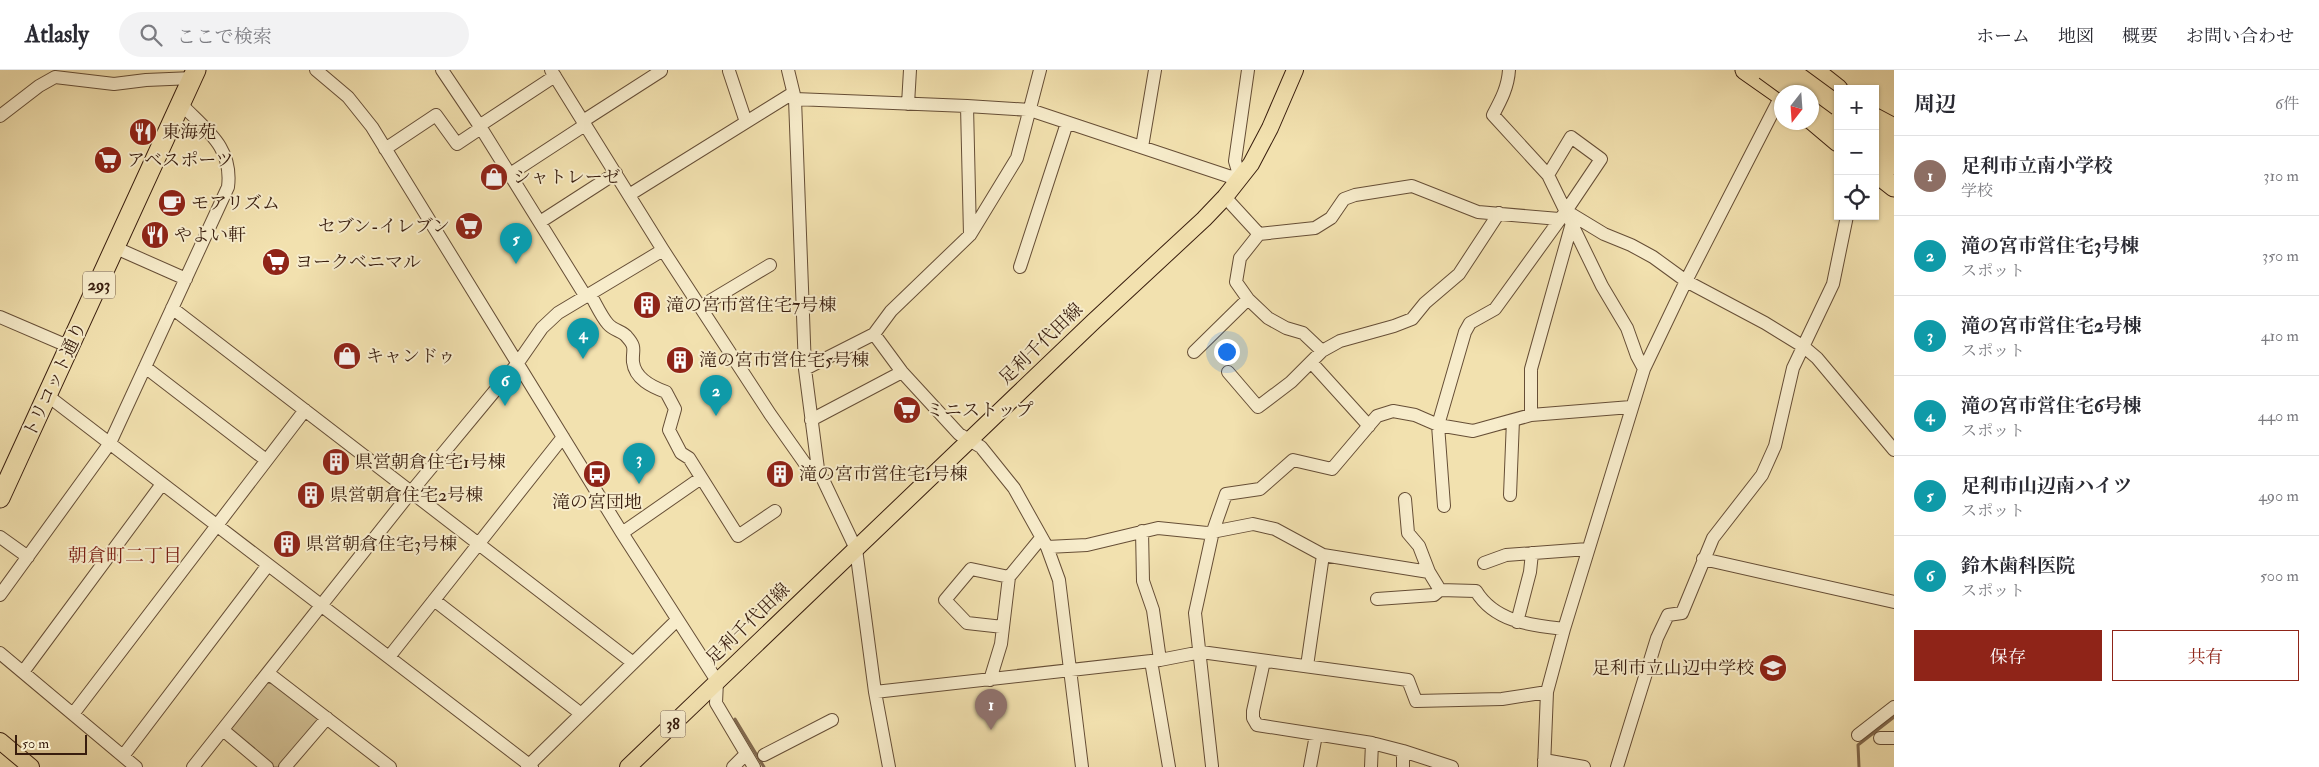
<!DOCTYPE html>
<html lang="ja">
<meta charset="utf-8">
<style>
:root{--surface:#fff;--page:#f2f2f3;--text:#2b2b33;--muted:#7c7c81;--line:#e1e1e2;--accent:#8f2418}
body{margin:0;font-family:"IM FELL Double Pica","Noto Serif JP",serif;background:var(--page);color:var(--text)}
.controls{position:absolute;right:15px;top:15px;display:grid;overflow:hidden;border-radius:0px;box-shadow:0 1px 4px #0004}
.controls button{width:45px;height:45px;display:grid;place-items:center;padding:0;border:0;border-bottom:1px solid var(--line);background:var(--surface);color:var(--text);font:25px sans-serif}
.compass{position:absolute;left:1774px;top:15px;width:45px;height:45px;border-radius:50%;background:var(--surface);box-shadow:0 1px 4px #0004;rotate:197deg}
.scale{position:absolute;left:15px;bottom:12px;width:72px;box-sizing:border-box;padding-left:5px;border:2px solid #381d0e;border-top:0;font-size:14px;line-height:18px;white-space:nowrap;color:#381d0e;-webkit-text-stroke:4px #f7eccb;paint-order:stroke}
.you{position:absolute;left:1226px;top:281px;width:18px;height:18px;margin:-12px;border:4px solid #fff;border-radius:50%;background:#1a73e8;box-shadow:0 0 0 8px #1a73e833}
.badge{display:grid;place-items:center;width:32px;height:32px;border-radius:50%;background:var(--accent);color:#fff;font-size:16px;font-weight:700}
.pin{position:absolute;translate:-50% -41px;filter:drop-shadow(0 1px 2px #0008)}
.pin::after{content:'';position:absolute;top:26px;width:18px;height:15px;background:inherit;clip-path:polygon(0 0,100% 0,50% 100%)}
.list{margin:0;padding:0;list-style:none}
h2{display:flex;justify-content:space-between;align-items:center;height:65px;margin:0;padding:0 20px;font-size:21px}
h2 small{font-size:16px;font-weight:400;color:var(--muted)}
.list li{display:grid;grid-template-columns:32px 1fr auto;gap:15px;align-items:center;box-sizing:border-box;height:80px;padding:0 20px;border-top:1px solid var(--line)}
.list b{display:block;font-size:19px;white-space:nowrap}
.list p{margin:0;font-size:16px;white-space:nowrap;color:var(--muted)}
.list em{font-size:16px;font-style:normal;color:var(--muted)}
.actions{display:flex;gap:10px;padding:15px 20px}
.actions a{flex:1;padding:11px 0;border:1px solid var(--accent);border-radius:0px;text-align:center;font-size:18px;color:var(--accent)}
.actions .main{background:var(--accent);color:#fff}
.icon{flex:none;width:28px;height:28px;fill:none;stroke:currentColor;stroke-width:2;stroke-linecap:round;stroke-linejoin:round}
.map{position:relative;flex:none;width:1894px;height:697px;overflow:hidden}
header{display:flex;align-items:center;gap:30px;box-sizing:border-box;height:70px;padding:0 25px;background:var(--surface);border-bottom:1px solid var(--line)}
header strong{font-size:24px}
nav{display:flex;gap:28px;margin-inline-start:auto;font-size:18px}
.search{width:350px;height:45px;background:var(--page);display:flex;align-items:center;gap:12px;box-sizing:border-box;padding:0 18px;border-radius:28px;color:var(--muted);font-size:19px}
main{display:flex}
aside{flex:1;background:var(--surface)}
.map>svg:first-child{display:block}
</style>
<header>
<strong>Atlasly</strong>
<div class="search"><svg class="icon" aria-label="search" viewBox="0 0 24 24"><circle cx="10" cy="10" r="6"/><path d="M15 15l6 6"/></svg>ここで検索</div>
<nav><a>ホーム</a><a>地図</a><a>概要</a><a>お問い合わせ</a></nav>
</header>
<main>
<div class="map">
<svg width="1894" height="697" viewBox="0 0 1894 697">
<rect width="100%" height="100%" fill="#f2e1af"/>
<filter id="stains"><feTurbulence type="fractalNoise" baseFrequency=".004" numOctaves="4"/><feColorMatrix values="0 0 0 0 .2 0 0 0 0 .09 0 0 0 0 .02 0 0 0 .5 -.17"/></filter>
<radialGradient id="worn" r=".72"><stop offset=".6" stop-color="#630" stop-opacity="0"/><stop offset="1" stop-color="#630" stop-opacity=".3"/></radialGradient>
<!-- green -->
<path fill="#d2c094" stroke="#856e51" d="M 267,613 L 274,614 L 320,650 L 279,697 L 273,697 L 232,662 L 231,657 Z"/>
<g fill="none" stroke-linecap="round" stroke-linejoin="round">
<!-- stream -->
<path stroke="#826a4e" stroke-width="3" d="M 735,649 L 764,697
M 1859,697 L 1858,675 L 1894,647"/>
<defs>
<path id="minor" d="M 316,0 L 348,27 L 372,57 L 622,463 L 717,611 L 716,633 L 754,697
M 442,0 L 481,58 L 586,227
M 551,0 L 663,180 L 770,344 L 806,395 L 818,399
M 788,0 L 795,29 L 805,299 L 818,399 L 856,479 L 875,622 L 889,697
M 1509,0 C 1508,17 1501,30 1493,45 L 1548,105 L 1602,216 L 1627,258 L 1637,286 L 1644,299
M 729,1 L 746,52
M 795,29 L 967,36 L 1030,40 L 1228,106 L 1240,108 L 1235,91 L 1248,0
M 908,34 L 910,0
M 967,36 L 970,165
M 0,46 L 39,16 L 55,7 L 114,14 L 146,10 L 193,8
M 583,51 L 661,1
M 479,56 L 555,6
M 1142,77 L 1155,0
M 385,79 L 436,45 L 457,74 L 481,58
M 510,104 L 585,55
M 1548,105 L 1571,67 L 1601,89 L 1566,141
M 629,125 L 793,23
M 1225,127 L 1259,164
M 540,152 L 616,103
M 116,178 L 186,209
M 1020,197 L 1067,53
M 590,224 C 596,234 601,246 608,254 C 614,261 623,261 627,267 C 637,278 632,280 633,292 C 635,309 652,317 666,322 L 675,339 L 669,360 L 681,383 L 689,388 L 738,466 L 775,441
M 700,237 L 770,195
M 172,238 L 632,592
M 0,247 L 70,277
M 874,264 L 902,302 L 959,364 L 981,377 L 1014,418 L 1047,477 L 1059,510 L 1082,697
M 1322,281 L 1303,263 L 1286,258 L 1268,248 L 1248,229 L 1236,212 L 1240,188 L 1259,164 L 1315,158 L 1331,148 L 1344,129 L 1355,125 L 1412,116 L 1478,142 L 1559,149
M 1194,282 L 1248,229
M 1311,292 L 1369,356
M 145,297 L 266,390
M 805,299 L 874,264 L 891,241 L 970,165 L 1017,88 L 1040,0
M 1228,302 L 1258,337 L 1291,312 L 1322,281 L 1340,271 L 1394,256 L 1412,249 L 1425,233 L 1459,204 L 1499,143
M 48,326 L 532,697
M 1531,345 L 1531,299 L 1572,153
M 811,350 L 902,302
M 1510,425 L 1513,350
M 1405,429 L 1408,463 L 1419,476 L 1429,502
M 1444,436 L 1438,355 L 1465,262 L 1470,253 L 1495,239 L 1566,141 L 1604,164 L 1631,175 L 1653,187 L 1686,211 L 1765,253 L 1804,277 L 1817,288 L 1894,380
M 1142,461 L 1143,511 L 1153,540 L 1160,590
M 622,463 L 701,408
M 0,467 L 28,487
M 1047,477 L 1087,475 L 1158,458 L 1207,463 L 1253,454 L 1275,459 L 1323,485 L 1429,502 L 1440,520 L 1476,521 C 1495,552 1530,555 1564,559
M 1703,489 L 1894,532
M 1484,493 L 1506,485 L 1588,479
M 0,525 L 110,373 L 228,117 C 233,77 206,60 181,34
M 1377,529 L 1434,525 L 1440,520
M 434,530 L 580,643
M 1517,552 L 1530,502 L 1532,483
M 1003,557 L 967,553 L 945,530 L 971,499 L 1009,507
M 0,583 L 136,697
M 389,587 L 563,367
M 1151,591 L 1169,697
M 1264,591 L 1253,641 L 1253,648 L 1257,655 L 1372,673 L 1403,681 L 1452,697
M 1307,596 L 1323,485
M 23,602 L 162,414
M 268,603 L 390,697
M 990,610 L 1001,574 L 1009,507 L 1041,468
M 875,622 L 1160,590 L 1201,582 L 1408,610 L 1416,631 L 1502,629 L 1547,622
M 73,644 L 305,340
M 223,660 L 267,697
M 1858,665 L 1894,637
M 1880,668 L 1894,668
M 764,685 L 832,650
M 123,686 L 268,495
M 1544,690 L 1584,697
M 1212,696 L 1195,543 L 1213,461 L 1226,424 L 1260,419 L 1293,390 L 1332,399 L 1377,346 L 1393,341 L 1415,345 L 1438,355 L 1473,361 L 1531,345 L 1631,337
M 193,697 L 411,422 L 517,294 L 542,258 L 558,243 L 663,180
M 285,697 L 327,648
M 527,697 L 677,550
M 733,697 L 746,684
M 1310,697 L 1316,665
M 1371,697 L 1372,673
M 1403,697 L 1403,681
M 1544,697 L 1547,622 L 1564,559 L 1644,299 L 1686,211 L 1782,24
M 1617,697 L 1657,568 L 1668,545 L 1682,543 L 1713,468 L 1762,405 L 1775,376 L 1793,298 L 1833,214 L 1847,146"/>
<path id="major" d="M 0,671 L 31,697
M 628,697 L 1093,252 L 1204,149 L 1225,127 L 1251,94 L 1270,58 L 1295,0"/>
<path id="highway" d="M 1745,0 L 1782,26
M 1814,0 L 1838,19
M 1812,34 L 1838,54
M 1875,48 L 1894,58
M 1812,50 L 1838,72
M 1875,64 L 1894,77
M 1875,82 L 1894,95
M 1875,102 L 1894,117
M 0,428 L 196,0"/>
</defs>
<!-- minor casing -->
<use href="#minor" stroke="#664e36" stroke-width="14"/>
<!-- major casing -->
<use href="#major" stroke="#381d0e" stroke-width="18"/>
<!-- highway casing -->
<use href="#highway" stroke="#381d0e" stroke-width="21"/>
<!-- minor -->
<use href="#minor" stroke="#f7eccb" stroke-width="12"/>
<!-- major -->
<use href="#major" stroke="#f2e1af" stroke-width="16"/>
<!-- highway -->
<use href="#highway" stroke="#f2e1af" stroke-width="19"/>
<defs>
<path id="highway-bridge" d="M 1765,0 L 1795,22
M 1789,0 L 1838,36"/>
</defs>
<!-- highway-bridge casing -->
<use href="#highway-bridge" stroke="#381d0e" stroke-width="21" stroke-linecap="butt"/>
<!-- highway-bridge -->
<use href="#highway-bridge" stroke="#f2e1af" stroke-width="19"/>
</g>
<!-- icons -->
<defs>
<symbol id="restaurant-disc" viewBox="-11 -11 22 22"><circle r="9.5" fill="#8f2418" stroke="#f7eccb"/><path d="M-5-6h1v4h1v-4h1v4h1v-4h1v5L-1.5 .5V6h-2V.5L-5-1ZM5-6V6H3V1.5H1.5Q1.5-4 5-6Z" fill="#fff"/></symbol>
<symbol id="supermarket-disc" viewBox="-11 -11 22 22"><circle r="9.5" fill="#8f2418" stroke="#f7eccb"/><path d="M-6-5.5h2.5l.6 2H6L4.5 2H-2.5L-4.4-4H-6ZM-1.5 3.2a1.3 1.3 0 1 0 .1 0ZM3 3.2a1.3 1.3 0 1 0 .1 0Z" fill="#fff"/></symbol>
<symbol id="shop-disc" viewBox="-11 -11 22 22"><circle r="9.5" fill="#8f2418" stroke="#f7eccb"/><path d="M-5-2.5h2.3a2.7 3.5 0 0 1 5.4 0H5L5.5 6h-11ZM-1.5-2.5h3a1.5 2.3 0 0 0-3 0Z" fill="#fff"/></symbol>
<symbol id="cafe-disc" viewBox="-11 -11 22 22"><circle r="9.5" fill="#8f2418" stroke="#f7eccb"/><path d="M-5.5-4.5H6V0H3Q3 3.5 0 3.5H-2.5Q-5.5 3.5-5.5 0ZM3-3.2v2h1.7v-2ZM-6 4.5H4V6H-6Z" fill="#fff"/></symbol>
<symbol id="building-disc" viewBox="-11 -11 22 22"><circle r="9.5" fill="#8f2418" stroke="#f7eccb"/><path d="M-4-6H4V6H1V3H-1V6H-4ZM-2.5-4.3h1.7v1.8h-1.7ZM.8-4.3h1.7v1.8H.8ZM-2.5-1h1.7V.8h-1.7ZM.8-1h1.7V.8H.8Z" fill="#fff"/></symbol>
<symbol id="bus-disc" viewBox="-11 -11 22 22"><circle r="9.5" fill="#8f2418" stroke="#f7eccb"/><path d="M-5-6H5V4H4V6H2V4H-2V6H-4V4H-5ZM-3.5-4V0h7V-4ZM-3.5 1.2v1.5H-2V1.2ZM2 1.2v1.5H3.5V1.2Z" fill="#fff"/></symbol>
<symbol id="school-disc" viewBox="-11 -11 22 22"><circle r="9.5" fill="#8f2418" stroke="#f7eccb"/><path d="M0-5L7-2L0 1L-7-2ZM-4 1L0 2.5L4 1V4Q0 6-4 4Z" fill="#fff"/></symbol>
</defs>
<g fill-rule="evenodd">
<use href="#restaurant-disc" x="127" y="46" width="32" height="32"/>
<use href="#supermarket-disc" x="92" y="74" width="32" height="32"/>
<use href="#shop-disc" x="478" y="91" width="32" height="32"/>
<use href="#cafe-disc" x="156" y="117" width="32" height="32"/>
<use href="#supermarket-disc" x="453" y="140" width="32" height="32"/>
<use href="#restaurant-disc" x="139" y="149" width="32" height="32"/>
<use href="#supermarket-disc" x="260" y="176" width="32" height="32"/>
<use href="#building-disc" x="631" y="219" width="32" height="32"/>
<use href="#shop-disc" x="331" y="270" width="32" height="32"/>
<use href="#building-disc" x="664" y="274" width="32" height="32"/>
<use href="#supermarket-disc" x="891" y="324" width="32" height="32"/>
<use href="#building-disc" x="320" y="376" width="32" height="32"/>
<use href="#bus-disc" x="581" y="388" width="32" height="32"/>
<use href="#building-disc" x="764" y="388" width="32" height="32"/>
<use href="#building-disc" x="295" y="409" width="32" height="32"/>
<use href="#building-disc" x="271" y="458" width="32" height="32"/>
<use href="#school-disc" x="1757" y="582" width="32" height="32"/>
</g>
<g text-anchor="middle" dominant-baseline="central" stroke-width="4" stroke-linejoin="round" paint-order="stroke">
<!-- shield labels -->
<g fill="#f7eccb" stroke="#715b47" stroke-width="1">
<rect x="83" y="201.5" width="32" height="27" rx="4"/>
<rect x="660.5" y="640.5" width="25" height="27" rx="4"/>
</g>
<g font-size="16" font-weight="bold" fill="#381d0e">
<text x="99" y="215">293</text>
<text x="673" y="654">38</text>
</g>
<!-- poi labels -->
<g font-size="18" fill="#381d0e" stroke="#f7eccb" text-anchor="start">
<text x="162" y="62">東海苑</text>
<text x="127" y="90">アベスポーツ</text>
<text x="513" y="107">シャトレーゼ</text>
<text x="191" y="133">モアリズム</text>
<text x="450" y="156" text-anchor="end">セブン-イレブン</text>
<text x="174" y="165">やよい軒</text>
<text x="295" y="192">ヨークベニマル</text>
<text x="666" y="235">滝の宮市営住宅7号棟</text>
<text x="366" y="286">キャンドゥ</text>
<text x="699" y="290">滝の宮市営住宅5号棟</text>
<text x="926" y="340">ミニストップ</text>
<text x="355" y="392">県営朝倉住宅1号棟</text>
<text x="799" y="404">滝の宮市営住宅1号棟</text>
<text x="330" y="425">県営朝倉住宅2号棟</text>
<text x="597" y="432" text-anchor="middle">滝の宮団地</text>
<text x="306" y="474">県営朝倉住宅3号棟</text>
<text x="1754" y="598" text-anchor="end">足利市立山辺中学校</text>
</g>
<!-- street labels -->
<g font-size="18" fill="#381d0e" stroke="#f7eccb">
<text transform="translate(1041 274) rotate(-44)">足利千代田線</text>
<text transform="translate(55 310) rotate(-65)">トリコット通り</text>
<text transform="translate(748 554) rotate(-44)">足利千代田線</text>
</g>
<!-- neighbourhood labels -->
<g font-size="19" fill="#7a1f14" stroke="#f7eccb">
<text x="125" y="486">朝倉町二丁目</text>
</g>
</g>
<rect width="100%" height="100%" filter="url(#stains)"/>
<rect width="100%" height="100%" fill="url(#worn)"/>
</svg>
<div class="controls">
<button>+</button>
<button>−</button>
<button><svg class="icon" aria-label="locate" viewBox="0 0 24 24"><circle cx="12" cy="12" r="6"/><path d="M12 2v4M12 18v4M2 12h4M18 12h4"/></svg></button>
</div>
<svg class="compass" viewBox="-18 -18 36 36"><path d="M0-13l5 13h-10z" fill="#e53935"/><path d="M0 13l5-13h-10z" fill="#7c7c81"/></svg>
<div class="scale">50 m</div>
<div class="you"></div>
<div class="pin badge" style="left:991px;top:660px;background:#8d6e63">1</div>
<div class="pin badge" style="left:716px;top:346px;background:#0f9aa8">2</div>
<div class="pin badge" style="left:639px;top:414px;background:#0f9aa8">3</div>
<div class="pin badge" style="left:583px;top:289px;background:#0f9aa8">4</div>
<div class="pin badge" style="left:516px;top:194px;background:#0f9aa8">5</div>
<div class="pin badge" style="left:505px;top:336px;background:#0f9aa8">6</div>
</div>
<aside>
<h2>周辺<small>6件</small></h2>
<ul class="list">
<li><span class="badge" style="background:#8d6e63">1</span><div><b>足利市立南小学校</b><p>学校</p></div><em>310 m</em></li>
<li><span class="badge" style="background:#0f9aa8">2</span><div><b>滝の宮市営住宅3号棟</b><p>スポット</p></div><em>350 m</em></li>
<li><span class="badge" style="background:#0f9aa8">3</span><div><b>滝の宮市営住宅2号棟</b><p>スポット</p></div><em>410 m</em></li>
<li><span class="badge" style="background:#0f9aa8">4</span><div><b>滝の宮市営住宅6号棟</b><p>スポット</p></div><em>440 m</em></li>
<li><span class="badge" style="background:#0f9aa8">5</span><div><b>足利市山辺南ハイツ</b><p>スポット</p></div><em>490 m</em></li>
<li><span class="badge" style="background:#0f9aa8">6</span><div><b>鈴木歯科医院</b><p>スポット</p></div><em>500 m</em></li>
</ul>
<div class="actions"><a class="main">保存</a><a>共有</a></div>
</aside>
</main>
